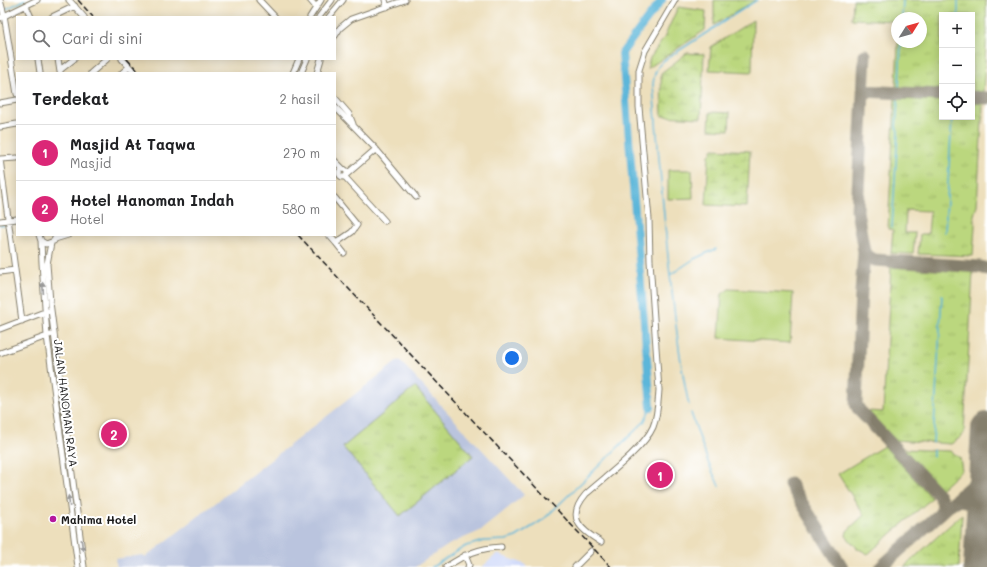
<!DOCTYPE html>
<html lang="id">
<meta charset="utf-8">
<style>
:root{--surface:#fff;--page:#f6f6f6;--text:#202124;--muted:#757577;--line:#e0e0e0;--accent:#db2777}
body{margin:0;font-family:Mali,sans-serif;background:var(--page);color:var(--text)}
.controls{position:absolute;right:12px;top:12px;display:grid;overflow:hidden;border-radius:0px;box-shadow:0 2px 10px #0003}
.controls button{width:36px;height:36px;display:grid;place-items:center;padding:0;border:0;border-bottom:1px solid var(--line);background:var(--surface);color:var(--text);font:20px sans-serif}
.compass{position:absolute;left:891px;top:12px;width:36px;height:36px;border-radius:50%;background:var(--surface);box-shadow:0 2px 10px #0003;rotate:53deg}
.you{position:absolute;left:512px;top:358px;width:14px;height:14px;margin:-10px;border:3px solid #fff;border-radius:50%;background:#1a73e8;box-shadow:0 0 0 6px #1a73e833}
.badge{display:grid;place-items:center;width:26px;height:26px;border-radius:50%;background:var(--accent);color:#fff;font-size:13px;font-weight:700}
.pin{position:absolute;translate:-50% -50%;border:2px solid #fff;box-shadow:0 1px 4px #0006}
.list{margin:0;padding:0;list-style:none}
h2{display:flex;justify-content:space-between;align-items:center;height:52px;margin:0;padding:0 16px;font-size:17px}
h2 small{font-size:13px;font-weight:400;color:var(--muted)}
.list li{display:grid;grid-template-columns:26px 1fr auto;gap:12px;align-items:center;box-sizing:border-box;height:56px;padding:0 16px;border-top:1px solid var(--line)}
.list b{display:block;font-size:15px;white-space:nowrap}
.list p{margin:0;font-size:13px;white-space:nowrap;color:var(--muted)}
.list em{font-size:13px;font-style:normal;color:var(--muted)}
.icon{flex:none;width:22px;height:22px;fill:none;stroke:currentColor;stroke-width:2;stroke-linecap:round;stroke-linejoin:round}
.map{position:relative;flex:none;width:987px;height:567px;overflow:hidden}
.search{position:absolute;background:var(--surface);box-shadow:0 2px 10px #0003;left:16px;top:16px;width:320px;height:44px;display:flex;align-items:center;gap:10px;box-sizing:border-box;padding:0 14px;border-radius:0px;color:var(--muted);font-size:15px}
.panel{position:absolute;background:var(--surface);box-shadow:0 2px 10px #0003;left:16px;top:72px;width:320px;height:164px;border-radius:0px}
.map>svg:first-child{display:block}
</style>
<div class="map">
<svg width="987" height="567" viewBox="0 0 987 567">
<defs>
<pattern id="grass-tufts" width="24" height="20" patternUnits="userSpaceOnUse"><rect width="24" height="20" fill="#bbd77e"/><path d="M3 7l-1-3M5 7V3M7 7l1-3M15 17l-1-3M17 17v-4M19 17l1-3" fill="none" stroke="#a0b86c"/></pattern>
<pattern id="wetland-marsh" width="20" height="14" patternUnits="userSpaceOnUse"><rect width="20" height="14" fill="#bbd77e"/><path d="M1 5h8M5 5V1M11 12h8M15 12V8" fill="none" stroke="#a0b86c"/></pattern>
</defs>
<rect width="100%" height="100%" fill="#fff"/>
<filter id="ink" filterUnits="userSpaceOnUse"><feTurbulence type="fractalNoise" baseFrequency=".025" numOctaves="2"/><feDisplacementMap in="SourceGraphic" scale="8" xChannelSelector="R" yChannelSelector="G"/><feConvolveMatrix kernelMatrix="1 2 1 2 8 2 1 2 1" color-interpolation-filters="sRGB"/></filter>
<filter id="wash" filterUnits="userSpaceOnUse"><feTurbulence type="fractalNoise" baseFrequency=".012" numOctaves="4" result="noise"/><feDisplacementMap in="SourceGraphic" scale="16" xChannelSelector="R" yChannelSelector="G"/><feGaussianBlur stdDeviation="0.9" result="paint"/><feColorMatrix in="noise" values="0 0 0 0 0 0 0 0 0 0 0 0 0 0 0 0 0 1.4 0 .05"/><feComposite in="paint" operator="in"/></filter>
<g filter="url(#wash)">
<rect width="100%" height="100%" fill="#eddfbc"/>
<!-- built -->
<path fill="#d0daf9" d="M 497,554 L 525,564 L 528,567 L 482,567 Z"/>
<!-- industrial -->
<path fill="#bac4de" d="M 399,360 L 524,495 L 480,531 L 450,544 L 415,567 L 117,567 L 115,559 L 142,555 L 146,557 Z"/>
<!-- grass -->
<path fill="url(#grass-tufts)" stroke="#6c7a4d" d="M 714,0 L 756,0 L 714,25 Z
M 853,0 L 986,0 L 987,33 L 983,92 L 972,92 L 972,15 L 942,15 L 942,90 L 896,88 L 898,42 L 921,42 L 921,18 L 897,18 L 897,21 L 852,19 Z
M 678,7 L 706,11 L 705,30 L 647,69 L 650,58 L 664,38 Z
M 753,20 L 752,72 L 709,70 L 711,47 Z
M 895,99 L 942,101 L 942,117 L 972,117 L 972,102 L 983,103 L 977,205 L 974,215 L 975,226 L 973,256 L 918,254 L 920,234 L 928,234 L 930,211 L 906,210 L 905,233 L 915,233 L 913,254 L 891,253 L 893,230 L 888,229 Z
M 891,267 L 973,272 L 964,432 L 961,437 L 951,444 L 895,440 L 868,411 L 883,412 Z
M 415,387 L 473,456 L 400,516 L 343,447 Z
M 884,446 L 932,498 L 868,554 L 857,548 L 846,536 L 847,531 L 864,515 L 838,474 Z
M 903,449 L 950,451 L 960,458 L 962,470 L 941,489 Z
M 962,514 L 959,567 L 904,567 Z"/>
<!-- wetland -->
<path fill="url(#wetland-marsh)" stroke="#6c7a4d" d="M 687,53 L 704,54 L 701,118 L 662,116 L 661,73 Z
M 710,112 L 730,113 L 729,130 L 709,129 Z
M 712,149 L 750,151 L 747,207 L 706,205 L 709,155 L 712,152 Z"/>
<!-- pitch -->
<path fill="#bbd77e" stroke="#6c7a4d" d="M 692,170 L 693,198 L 668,199 L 668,170 Z
M 729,289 L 793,293 L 790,343 L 719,338 L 722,294 Z"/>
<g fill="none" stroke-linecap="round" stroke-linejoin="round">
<!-- stream -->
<path stroke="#5bb6d9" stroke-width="1.5" d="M 0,12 L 25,0
M 958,15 L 958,0
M 902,18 L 903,0
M 899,87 L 901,42
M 0,225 L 17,223
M 892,227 L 898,131 L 896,127 L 898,100
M 945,232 L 952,117
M 670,275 L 694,259 L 716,249
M 689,405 C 681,371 677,335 673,300 C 664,229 659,157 653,85 C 654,74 656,68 663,61 L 757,0
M 691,413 L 708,462 L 719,486
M 933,443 L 942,295
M 933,457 L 933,450
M 432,567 L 466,546 L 484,541 L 506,540 L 516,537 L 544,519 L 644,422 L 651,407"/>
<!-- river -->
<path stroke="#5bb6d9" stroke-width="8" d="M 651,407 L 622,53 L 641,27 L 662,0"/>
<!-- taxiway -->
<path stroke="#847e6c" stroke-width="13" d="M 865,55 L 857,211 L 864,252 L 861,292 L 856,404 L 859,410 L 939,495 L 943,503 L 941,513
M 863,91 L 942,95
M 972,97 L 987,98
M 864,252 L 869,257 L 875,260 L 980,267 L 987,269
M 790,484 L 842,567
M 954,502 C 967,497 978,506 982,519
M 881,567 L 973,484 L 980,475 L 985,460"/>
<!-- runway -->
<path stroke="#847e6c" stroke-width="32" d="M 979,567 L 987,428"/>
</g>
</g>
<g filter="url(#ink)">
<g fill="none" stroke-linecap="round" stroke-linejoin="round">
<defs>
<path id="minor" d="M 0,0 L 4,15 L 17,94
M 69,0 L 84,17
M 259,0 L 275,17
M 310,0 L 316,7
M 385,0 L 387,7
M 26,6 L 31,17
M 52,17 L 75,6
M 310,17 L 321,0
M 319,17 L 332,0
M 329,17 L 343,0
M 0,18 L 37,0
M 335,36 L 340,28 L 351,19 L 405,0
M 38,59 L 40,73
M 58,59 L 60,72
M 122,59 L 135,73
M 60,70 L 74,59
M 91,73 L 107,59
M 122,73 L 129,67
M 293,73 L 299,59
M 301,73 L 307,59
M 317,73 L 321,59
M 335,98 L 349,114 L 353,124
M 0,103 L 17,100
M 335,107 L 376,149 L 416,197
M 0,127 L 17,124
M 0,159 L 22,321
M 0,159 L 17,158
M 335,161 L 343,169
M339 173a4 4 0 1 1 8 0a4 4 0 1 1-8 0Z
M 347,174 L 376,149
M 345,177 L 385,221
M 0,221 L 17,219
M 39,235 L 41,241 L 46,244 L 54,241 L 56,235
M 329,235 L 336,243 L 352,232 L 357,225 L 335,198
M 55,239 L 68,235
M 41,241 L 42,263 L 47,336 L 78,567
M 51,243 L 47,264 L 50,302 L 84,567
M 336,243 L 344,253
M 0,272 L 15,270
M 0,329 L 47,311
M 0,353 L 50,335
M 601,542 C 579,529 566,517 586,494 C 604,478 644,448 653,427 C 658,415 658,402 659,390 L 650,261 L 649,219 L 639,107 L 639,70 L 645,51 L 675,0
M 465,555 L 469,565 L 468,567
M 446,567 C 466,554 478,548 501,547
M 575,567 L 591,551"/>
</defs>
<!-- minor casing -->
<use href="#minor" stroke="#847e6c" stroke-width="7"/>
<!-- minor -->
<use href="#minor" stroke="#fff" stroke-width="5"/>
<!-- rail -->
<path stroke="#1c1c1c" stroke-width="1.5" stroke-dasharray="6 3" stroke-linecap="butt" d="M 78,0 L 93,17
M 127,59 L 140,73
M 298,235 L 611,567"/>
</g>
<!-- one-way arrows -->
<defs><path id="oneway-solid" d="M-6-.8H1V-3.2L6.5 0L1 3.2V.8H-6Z"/></defs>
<g fill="#999">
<use href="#oneway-solid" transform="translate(43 288) rotate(-94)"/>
<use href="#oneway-solid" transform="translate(69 501) rotate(-97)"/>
<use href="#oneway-solid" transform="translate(82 545) rotate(83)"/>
</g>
</g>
<!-- markers -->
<circle fill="#b5179e" stroke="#fff" stroke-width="1.5" cx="53" cy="519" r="4"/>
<g text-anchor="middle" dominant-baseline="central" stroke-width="4" stroke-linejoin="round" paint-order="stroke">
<!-- street labels -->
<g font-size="11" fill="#1c1c1c" stroke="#fff">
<text transform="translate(66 403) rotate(83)">JALAN HANOMAN RAYA</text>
</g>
<!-- poi labels -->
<g font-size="11" font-weight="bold" fill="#1c1c1c" stroke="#fff" text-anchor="start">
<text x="61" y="519">Mahima Hotel</text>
</g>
</g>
</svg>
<div class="controls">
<button>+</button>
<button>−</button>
<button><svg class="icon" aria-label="locate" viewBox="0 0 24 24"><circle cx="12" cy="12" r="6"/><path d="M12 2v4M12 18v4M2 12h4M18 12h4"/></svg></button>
</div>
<svg class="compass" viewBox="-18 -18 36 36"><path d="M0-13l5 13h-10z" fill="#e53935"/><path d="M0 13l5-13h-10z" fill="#757577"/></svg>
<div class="you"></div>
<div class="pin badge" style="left:660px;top:475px">1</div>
<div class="pin badge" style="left:114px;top:434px">2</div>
<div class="search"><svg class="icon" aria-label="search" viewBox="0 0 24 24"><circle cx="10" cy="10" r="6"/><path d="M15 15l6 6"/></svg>Cari di sini</div>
<section class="panel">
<h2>Terdekat<small>2 hasil</small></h2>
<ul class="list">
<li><span class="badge">1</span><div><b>Masjid At Taqwa</b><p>Masjid</p></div><em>270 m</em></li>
<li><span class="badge">2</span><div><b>Hotel Hanoman Indah</b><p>Hotel</p></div><em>580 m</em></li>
</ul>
</section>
</div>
